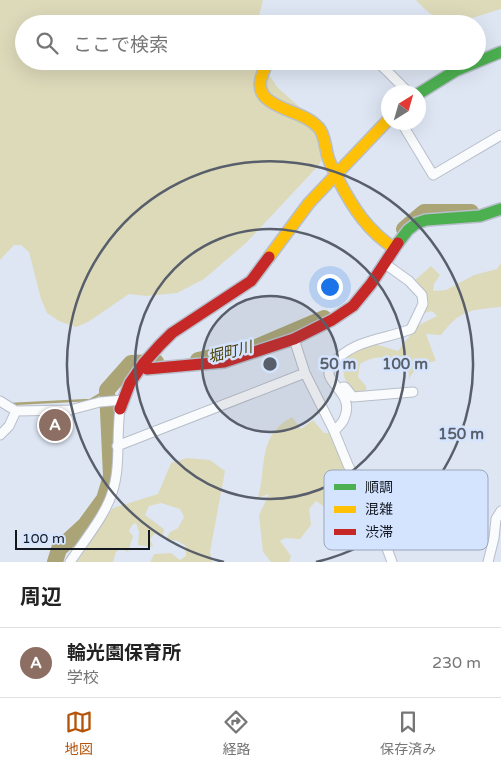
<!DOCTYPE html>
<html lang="ja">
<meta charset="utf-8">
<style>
:root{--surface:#fff;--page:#f2f2f2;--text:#222;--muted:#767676;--line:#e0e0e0;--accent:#b45309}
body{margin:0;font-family:"Varela Round","Noto Sans JP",sans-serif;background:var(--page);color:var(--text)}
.compass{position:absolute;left:381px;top:85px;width:45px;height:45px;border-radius:50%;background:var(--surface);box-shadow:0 5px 20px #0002;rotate:37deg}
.scale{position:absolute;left:15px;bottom:12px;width:135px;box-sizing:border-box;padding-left:5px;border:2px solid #121720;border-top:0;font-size:14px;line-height:18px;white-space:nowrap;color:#121720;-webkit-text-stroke:4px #d4e4fe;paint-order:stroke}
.you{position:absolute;left:329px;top:286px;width:18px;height:18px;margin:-12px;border:4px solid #fff;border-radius:50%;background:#1a73e8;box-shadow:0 0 0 8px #1a73e833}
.badge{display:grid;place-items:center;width:32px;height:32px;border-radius:50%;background:var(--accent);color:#fff;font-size:16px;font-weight:700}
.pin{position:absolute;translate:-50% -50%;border:2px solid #fff;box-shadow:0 1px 5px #0006}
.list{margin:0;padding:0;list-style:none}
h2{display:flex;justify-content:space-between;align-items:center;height:65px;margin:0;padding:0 20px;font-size:21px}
h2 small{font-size:16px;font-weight:400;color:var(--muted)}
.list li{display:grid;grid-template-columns:32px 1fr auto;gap:15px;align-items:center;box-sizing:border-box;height:70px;padding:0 20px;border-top:1px solid var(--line)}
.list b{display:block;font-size:19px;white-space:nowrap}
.list p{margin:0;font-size:16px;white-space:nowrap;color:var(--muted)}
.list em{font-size:16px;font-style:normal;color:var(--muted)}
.icon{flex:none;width:28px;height:28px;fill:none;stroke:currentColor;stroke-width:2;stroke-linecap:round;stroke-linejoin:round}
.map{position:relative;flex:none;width:501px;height:562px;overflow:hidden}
.search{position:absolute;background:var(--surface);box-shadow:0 5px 20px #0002;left:15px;right:15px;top:15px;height:55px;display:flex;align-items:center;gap:12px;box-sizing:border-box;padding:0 18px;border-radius:28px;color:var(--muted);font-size:19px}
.sheet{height:135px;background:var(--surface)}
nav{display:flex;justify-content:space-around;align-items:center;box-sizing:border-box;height:70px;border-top:1px solid var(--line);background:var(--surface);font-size:14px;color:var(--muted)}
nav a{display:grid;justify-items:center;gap:2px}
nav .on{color:var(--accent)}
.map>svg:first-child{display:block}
</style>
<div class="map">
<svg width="501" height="562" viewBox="0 0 501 562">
<rect width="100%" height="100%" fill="#dee6f4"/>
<!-- green -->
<path fill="#dddaba" d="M 0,0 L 263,0 L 257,24 L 24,24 L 24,61 L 260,61 L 277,87 L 323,128 L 329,145 L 319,165 L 246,243 L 204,279 L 177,293 L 146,296 L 129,294 L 88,322 L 76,327 L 59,321 L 47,313 L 41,299 L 29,252 L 21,245 L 14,245 L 0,260 Z
M 416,0 L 501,0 L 501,9 C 465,19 445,34 416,0 Z
M 501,263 L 501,307 C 471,310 461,309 441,335 L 426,334 L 436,361 L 418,365 L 409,379 L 408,365 C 389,358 379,353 360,364 L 358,377 L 366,386 L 366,393 L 353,392 L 344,377 L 343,363 L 349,354 L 371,343 L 398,351 L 417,326 L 437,316 L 432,311 L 421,314 L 426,304 L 427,294 L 413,282 L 431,266 L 440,275 L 434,284 L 433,291 L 446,290 L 474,275 L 497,269 Z
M 292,417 L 301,429 L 313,420 L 324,433 L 329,433 L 342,460 L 364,499 L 356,510 L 326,508 L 316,501 L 309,509 L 311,525 L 300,539 L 285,538 L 280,541 L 291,556 L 289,562 L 271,562 L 263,552 L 259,515 L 269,494 L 258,498 C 267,465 257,436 292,417 Z
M 187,458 L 210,460 L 225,471 L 210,552 L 212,562 L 150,562 L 154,554 L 171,553 L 180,560 L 186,556 L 186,546 L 178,541 L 166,539 L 170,532 L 178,528 L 184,517 L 180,509 L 161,503 L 149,506 L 145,515 L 164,529 L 163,535 L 154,534 L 150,539 L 153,547 L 138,545 L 139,532 L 136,523 L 132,525 L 129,531 L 133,536 L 128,552 L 121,548 L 116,552 L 113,562 L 77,562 L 96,531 L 113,508 L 158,494 L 171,463 Z"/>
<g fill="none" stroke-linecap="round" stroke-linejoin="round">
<!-- stream -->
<path stroke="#aaa476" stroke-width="2.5" d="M 11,404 L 90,400 L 107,390"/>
<!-- river -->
<path stroke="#aaa476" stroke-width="16" d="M 404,229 L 424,212 L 471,212
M 198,360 L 256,347 L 324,318
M 55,562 L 59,549 L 85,525 L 104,499 L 111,476 L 107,390 L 131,363 L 156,362"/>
<defs>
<path id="street" d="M 376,61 L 388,72 L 408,92
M 401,122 L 433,175 L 501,135
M 294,339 L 305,373 L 334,431 L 348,465 L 374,513 L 392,562
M 343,387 L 345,387 L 353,397 L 413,392
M 0,401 L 16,411 L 70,410 L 100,402 L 123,400
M 334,431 C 337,428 342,424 344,419 C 357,391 318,382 332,365 C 352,339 384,340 411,329 L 423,304 L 422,295 L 409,281 L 384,263
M 0,435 L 9,426 L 16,411
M 117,446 L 305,373
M 70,562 C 83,542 105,516 112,493 C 121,467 116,437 120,409
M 488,562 L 494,538 L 496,519 L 501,511"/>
<path id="fast" d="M 418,94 L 455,71 L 501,52
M 398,243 L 408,230 L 417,223 L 426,220 L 480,216 L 501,209"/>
<path id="slow" d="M 276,61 L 267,63 C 262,75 255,87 266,98 C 281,112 305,112 319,128 C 326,137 325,150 329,160 C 332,168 336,174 339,181 C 353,208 368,231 394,248
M 269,257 L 309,203 L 388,120"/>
<path id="jam" d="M 143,364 L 147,369 L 224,362 L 294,339 L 332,320 L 353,306 L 371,284 L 398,243
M 120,409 L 130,383 L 143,364 L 160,345 L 172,333 L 251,281 L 269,257"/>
</defs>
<!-- street casing -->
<use href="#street" stroke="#b8beca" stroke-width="11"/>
<!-- fast casing -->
<use href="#fast" stroke="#b8beca" stroke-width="14"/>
<!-- slow casing -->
<use href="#slow" stroke="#b8beca" stroke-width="14"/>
<!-- jam casing -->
<use href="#jam" stroke="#b8beca" stroke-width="14"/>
<!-- street -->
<use href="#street" stroke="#fafbfd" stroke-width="9"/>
<!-- fast -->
<use href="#fast" stroke="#4caf50" stroke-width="11"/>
<!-- slow -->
<use href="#slow" stroke="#ffc107" stroke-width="11"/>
<!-- jam -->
<use href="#jam" stroke="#c62828" stroke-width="11"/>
</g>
<!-- distance rings -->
<circle cx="270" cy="364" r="68" fill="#595f6a" fill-opacity=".12"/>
<g fill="none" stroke="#595f6a" stroke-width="2.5">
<circle cx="270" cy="364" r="68"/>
<circle cx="270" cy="364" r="135"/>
<path d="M224 562A203 203 0 1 1 316 562"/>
</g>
<g text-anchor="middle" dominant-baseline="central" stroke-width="5" stroke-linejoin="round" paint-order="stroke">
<!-- water labels -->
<g font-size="15" font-style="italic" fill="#4c4207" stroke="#d4e4fe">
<text transform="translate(230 352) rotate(-14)">堀町川</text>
</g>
</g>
<!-- legend -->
<rect x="324" y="470" width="164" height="80" rx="8" fill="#d4e4fe" stroke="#9aa6bb" stroke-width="1"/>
<rect x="334" y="484" width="22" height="6" fill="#4caf50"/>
<rect x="334" y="506" width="22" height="7" fill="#ffc107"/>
<rect x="334" y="529" width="22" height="6" fill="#c62828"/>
<g font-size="14" fill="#121720">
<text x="365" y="492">順調</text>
<text x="365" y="514">混雑</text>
<text x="365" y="537">渋滞</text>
</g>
<circle cx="270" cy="364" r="8" fill="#595f6a" stroke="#d4e4fe" stroke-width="2.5"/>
<g font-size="15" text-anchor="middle" font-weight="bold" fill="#595f6a" stroke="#d4e4fe" stroke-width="5" stroke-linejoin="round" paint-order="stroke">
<text x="338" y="369">50 m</text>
<text x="405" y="369">100 m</text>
<text x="461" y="439">150 m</text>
</g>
</svg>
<svg class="compass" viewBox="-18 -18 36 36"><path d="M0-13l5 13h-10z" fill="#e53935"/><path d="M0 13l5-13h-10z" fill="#767676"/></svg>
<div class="scale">100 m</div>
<div class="you"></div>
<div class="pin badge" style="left:55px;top:425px;background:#8d6e63">A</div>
<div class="search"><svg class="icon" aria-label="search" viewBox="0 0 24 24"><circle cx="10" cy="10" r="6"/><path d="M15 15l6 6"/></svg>ここで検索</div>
</div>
<section class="sheet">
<h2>周辺<small></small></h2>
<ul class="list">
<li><span class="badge" style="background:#8d6e63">A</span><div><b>輪光園保育所</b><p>学校</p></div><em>230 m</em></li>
</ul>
</section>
<nav>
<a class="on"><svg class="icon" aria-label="map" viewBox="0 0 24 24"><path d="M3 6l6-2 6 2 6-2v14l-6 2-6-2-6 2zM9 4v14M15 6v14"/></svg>地図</a>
<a><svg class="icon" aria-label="directions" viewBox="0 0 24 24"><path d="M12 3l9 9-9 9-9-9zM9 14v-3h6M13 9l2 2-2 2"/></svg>経路</a>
<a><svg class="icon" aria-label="saved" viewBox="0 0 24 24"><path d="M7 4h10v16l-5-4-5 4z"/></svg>保存済み</a>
</nav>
